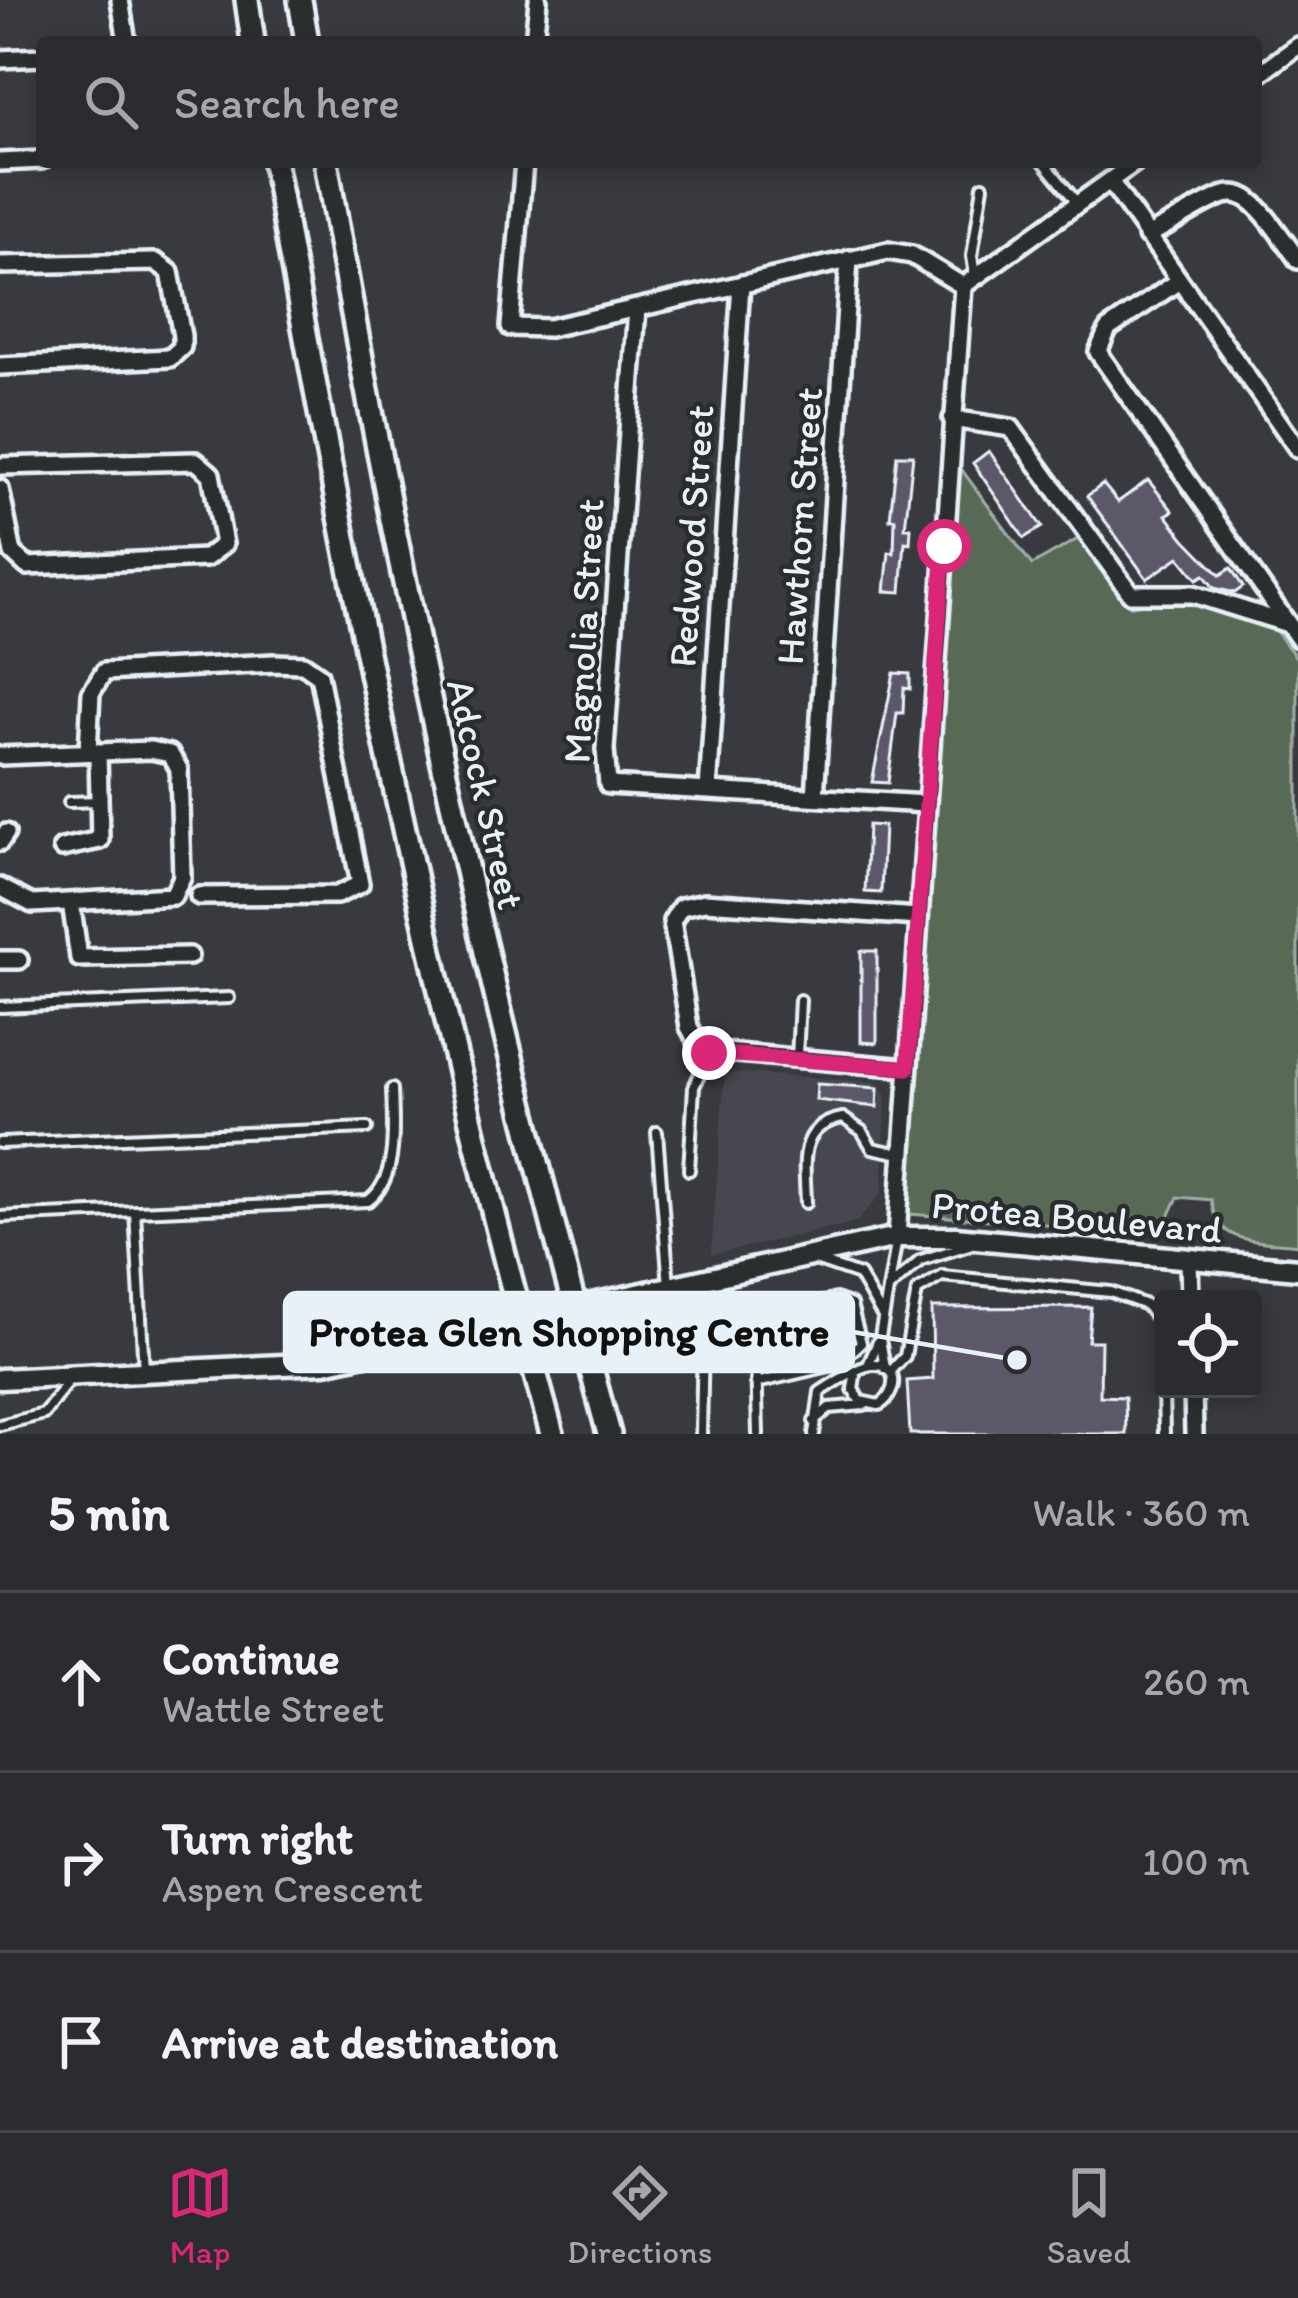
<!DOCTYPE html>
<meta charset="utf-8">
<style>
:root{--surface:#2b2c30;--page:#333438;--text:#f1f3f6;--muted:#a6a7ab;--line:#47484c;--accent:#db2777}
body{margin:0;font-family:Itim,sans-serif;background:var(--page);color:var(--text)}
.controls{position:absolute;right:36px;bottom:36px;display:grid;overflow:hidden;border-radius:12px;box-shadow:0 6px 18px #0003}
.controls button{width:108px;height:108px;display:grid;place-items:center;padding:0;border:0;border-bottom:3px solid var(--line);background:var(--surface);color:var(--text);font:60px sans-serif}
.stop{position:absolute;width:36px;height:36px;margin:-27px;border:9px solid #db2777;border-radius:50%;background:#fff}
.stop.end{background:#db2777;border-color:#fff;box-shadow:0 3px 12px #0008}
.list{margin:0;padding:0;list-style:none}
h2{display:flex;justify-content:space-between;align-items:center;height:156px;margin:0;padding:0 48px;font-size:51px}
h2 small{font-size:39px;font-weight:400;color:var(--muted)}
.list li{display:grid;grid-template-columns:78px 1fr auto;gap:36px;align-items:center;box-sizing:border-box;height:180px;padding:0 48px;border-top:3px solid var(--line)}
.list b{display:block;font-size:45px;white-space:nowrap}
.list p{margin:0;font-size:39px;white-space:nowrap;color:var(--muted)}
.list em{font-size:39px;font-style:normal;color:var(--muted)}
.icon{flex:none;width:66px;height:66px;fill:none;stroke:currentColor;stroke-width:2;stroke-linecap:round;stroke-linejoin:round}
.map{position:relative;flex:none;width:1298px;height:1434px;overflow:hidden}
.search{position:absolute;background:var(--surface);box-shadow:0 6px 18px #0003;left:36px;right:36px;top:36px;height:132px;display:flex;align-items:center;gap:30px;box-sizing:border-box;padding:0 42px;border-radius:12px;color:var(--muted);font-size:45px}
.sheet{height:696px;background:var(--surface)}
nav{display:flex;justify-content:space-around;align-items:center;box-sizing:border-box;height:168px;border-top:3px solid var(--line);background:var(--surface);font-size:33px;color:var(--muted)}
nav a{display:grid;justify-items:center;gap:6px}
nav .on{color:var(--accent)}
.map>svg:first-child{display:block}
</style>
<div class="map">
<svg width="1298" height="1434" viewBox="0 0 1298 1434">
<rect width="100%" height="100%" fill="#393a40"/>
<filter id="ink" filterUnits="userSpaceOnUse"><feTurbulence type="fractalNoise" baseFrequency=".00833" numOctaves="2"/><feDisplacementMap in="SourceGraphic" scale="24" xChannelSelector="R" yChannelSelector="G"/><feConvolveMatrix kernelMatrix="1 2 1 2 8 2 1 2 1" color-interpolation-filters="sRGB"/></filter>
<g filter="url(#ink)">
<!-- built -->
<path fill="#47464f" d="M 725,1072 L 875,1082 L 886,1095 L 882,1193 L 857,1222 L 711,1255 Z"/>
<!-- green -->
<path fill="#596b54" stroke="#a0aea6" stroke-width="3" d="M 956,462 L 1032,565 L 1078,539 L 1130,606 L 1198,598 L 1266,618 L 1298,660 L 1298,1245 C 1259,1240 1217,1247 1211,1200 L 1178,1197 L 1165,1225 L 1150,1232 L 909,1214 Z"/>
<!-- building -->
<path fill="#5d5869" stroke="#e8f1f8" stroke-width="3" d="M 989,451 L 1042,527 L 1024,538 L 973,463 Z
M 897,455 L 913,455 L 905,528 L 911,528 L 910,543 L 905,542 L 901,592 L 885,591 L 889,552 L 894,553 L 895,519 L 890,519 Z
M 1148,480 L 1173,511 L 1166,515 L 1185,539 L 1220,575 L 1231,568 L 1243,587 L 1235,593 L 1214,588 L 1204,575 L 1197,579 L 1179,557 L 1147,579 L 1087,496 L 1103,484 L 1118,502 Z
M 894,673 L 910,674 L 910,689 L 904,688 L 903,713 L 897,713 L 888,783 L 872,782 Z
M 868,825 L 884,826 L 881,893 L 865,892 Z
M 861,951 L 877,951 L 877,1043 L 861,1042 Z
M 817,1084 L 878,1088 L 877,1107 L 816,1100 Z
M 1091,1307 L 1088,1341 L 1101,1341 L 1100,1396 L 1125,1397 L 1126,1434 L 910,1434 L 907,1381 L 933,1379 L 932,1308 Z"/>
<g fill="none" stroke-linecap="round" stroke-linejoin="round">
<defs>
<path id="service" d="M 1044,162 L 1078,204
M 975,276 L 972,256 L 983,186
M 69,802 L 100,801
M 0,1007 L 229,998
M 797,1058 L 800,1000
M 657,1132 L 669,1286
M 0,1143 L 367,1128
M 689,1170 L 694,1087 L 709,1053
M 806,1203 C 805,1164 796,1126 843,1118 L 862,1131 L 872,1148 L 901,1154
M 135,1211 L 144,1371
M 0,1217 L 368,1201 C 399,1179 393,1123 392,1089
M 818,1261 L 859,1275 L 883,1317
M 889,1288 L 921,1260 L 969,1245
M 755,1319 L 758,1434
M 880,1339 L 885,1368
M 868,1365 L 880,1337 L 897,1238
M 890,1372 L 905,1356 L 917,1291 L 942,1276 L 1111,1292 L 1146,1305 L 1158,1321 L 1163,1381
M 1163,1389 L 1164,1434
M 814,1421 L 829,1408 L 864,1405
M 0,1425 L 44,1414 L 71,1377
M 701,1434 L 703,1338 L 715,1329 L 836,1299 L 851,1305 L 861,1343 L 838,1364 L 756,1383
M 814,1434 L 820,1392 C 832,1384 860,1365 873,1365 C 901,1364 897,1395 879,1405 L 860,1401 L 853,1389 L 855,1376"/>
<path id="minor" d="M 120,0 L 127,42
M 534,42 L 538,0
M 0,59 L 42,57
M 1256,76 L 1298,46
M 0,162 L 42,160
M 524,162 L 510,327 L 549,328 L 888,251 L 912,255 L 963,286
M 1110,181 L 1298,449
M 1147,236 C 1242,186 1232,166 1298,260
M 0,265 L 156,262 L 170,272 L 182,336 L 182,347 L 170,358 L 0,366
M 1179,281 L 1108,329 L 1098,352 L 1298,638
M 637,308 L 605,749 L 608,785 L 926,804
M 952,419 L 1011,428 L 1131,594 L 1193,594 L 1288,624
M 0,466 L 196,461 L 211,474 L 224,544 L 206,558 L 27,566 L 13,553 L 0,489
M 88,752 L 91,693 L 104,672 L 274,663 L 303,664 L 319,675 L 360,884 L 337,895 L 199,896
M 0,756 L 151,750 L 170,754 L 179,769 L 182,877 L 173,896 L 32,904 L 0,887
M 708,791 L 741,284
M 815,797 L 849,259
M 0,842 L 6,833
M 62,848 L 100,840 L 98,752
M 71,902 L 79,958 L 189,956
M 0,960 L 19,960
M 908,1068 L 702,1050 L 689,1027 L 672,921 L 681,907 L 705,902 L 918,917
M 897,1237 L 963,286 L 1136,162
M 1189,1261 L 1190,1299
M 1193,1389 L 1194,1434"/>
<path id="tertiary" d="M 0,1379 L 324,1363 L 897,1237 L 955,1237 L 1298,1269"/>
<path id="secondary" d="M 247,0 L 253,42
M 300,0 L 307,42
M 274,162 C 350,589 436,1016 552,1434
M 326,162 C 399,591 493,1015 609,1434"/>
</defs>
<!-- service casing -->
<use href="#service" stroke="#e8f1f8" stroke-width="16"/>
<!-- minor casing -->
<use href="#minor" stroke="#e8f1f8" stroke-width="24"/>
<!-- tertiary casing -->
<use href="#tertiary" stroke="#e8f1f8" stroke-width="27"/>
<!-- secondary casing -->
<use href="#secondary" stroke="#e8f1f8" stroke-width="30"/>
<!-- service -->
<use href="#service" stroke="#2a2d2e" stroke-width="8"/>
<!-- minor -->
<use href="#minor" stroke="#2a2d2e" stroke-width="15"/>
<!-- tertiary -->
<use href="#tertiary" stroke="#2a2d2e" stroke-width="18"/>
<!-- secondary -->
<use href="#secondary" stroke="#2a2d2e" stroke-width="21"/>
</g>
</g>
<g fill="none" stroke-linecap="round" stroke-linejoin="round" filter="url(#ink)">
<!-- route -->
<path stroke="#db2777" stroke-width="15" d="M 709,1053 L 908,1068 L 944,546"/>
</g>
<g text-anchor="middle" dominant-baseline="central" stroke-width="9" stroke-linejoin="round" paint-order="stroke">
<!-- street labels -->
<g font-size="39" fill="#e8f1f8" stroke="#2a2d2e">
<text transform="translate(799 526) rotate(-86)">Hawthorn Street</text>
<text transform="translate(691 536) rotate(-86)">Redwood Street</text>
<text transform="translate(583 631) rotate(-87)">Magnolia Street</text>
<text transform="translate(486 794) rotate(77)">Adcock Street</text>
<text transform="translate(1077 1217) rotate(5)">Protea Boulevard</text>
</g>
</g>
<!-- callouts -->
<path fill="none" stroke="#e8f1f8" stroke-width="4.5" d="M1017 1360L853 1332"/>
<circle fill="#e8f1f8" stroke="#2a2d2e" stroke-width="4.5" cx="1017" cy="1360" r="12"/>
<rect fill="#e8f1f8" stroke="#e8f1f8" stroke-width="4.5" x="285" y="1293" width="568" height="78" rx="12"/>
<g font-size="42" text-anchor="middle" font-weight="bold" fill="#111">
<text x="569" y="1346">Protea Glen Shopping Centre</text>
</g>
</svg>
<div class="controls">
<button><svg class="icon" aria-label="locate" viewBox="0 0 24 24"><circle cx="12" cy="12" r="6"/><path d="M12 2v4M12 18v4M2 12h4M18 12h4"/></svg></button>
</div>
<div class="stop" style="left:944px;top:546px"></div>
<div class="stop end" style="left:709px;top:1053px"></div>
<div class="search"><svg class="icon" aria-label="search" viewBox="0 0 24 24"><circle cx="10" cy="10" r="6"/><path d="M15 15l6 6"/></svg>Search here</div>
</div>
<section class="sheet">
<h2>5 min<small>Walk · 360 m</small></h2>
<ul class="list">
<li><svg class="icon" aria-label="ahead" viewBox="0 0 24 24"><path d="M12 20V5M6 11l6-6 6 6"/></svg><div><b>Continue</b><p>Wattle Street</p></div><em>260 m</em></li>
<li><svg class="icon" aria-label="right" viewBox="0 0 24 24"><path d="M7 20v-9h11M14 6l5 5-5 5"/></svg><div><b>Turn right</b><p>Aspen Crescent</p></div><em>100 m</em></li>
<li><svg class="icon" aria-label="arrive" viewBox="0 0 24 24"><path d="M6 21V4h12l-3 4 3 4H6"/></svg><div><b>Arrive at destination</b></div></li>
</ul>
</section>
<nav>
<a class="on"><svg class="icon" aria-label="map" viewBox="0 0 24 24"><path d="M3 6l6-2 6 2 6-2v14l-6 2-6-2-6 2zM9 4v14M15 6v14"/></svg>Map</a>
<a><svg class="icon" aria-label="directions" viewBox="0 0 24 24"><path d="M12 3l9 9-9 9-9-9zM9 14v-3h6M13 9l2 2-2 2"/></svg>Directions</a>
<a><svg class="icon" aria-label="saved" viewBox="0 0 24 24"><path d="M7 4h10v16l-5-4-5 4z"/></svg>Saved</a>
</nav>
